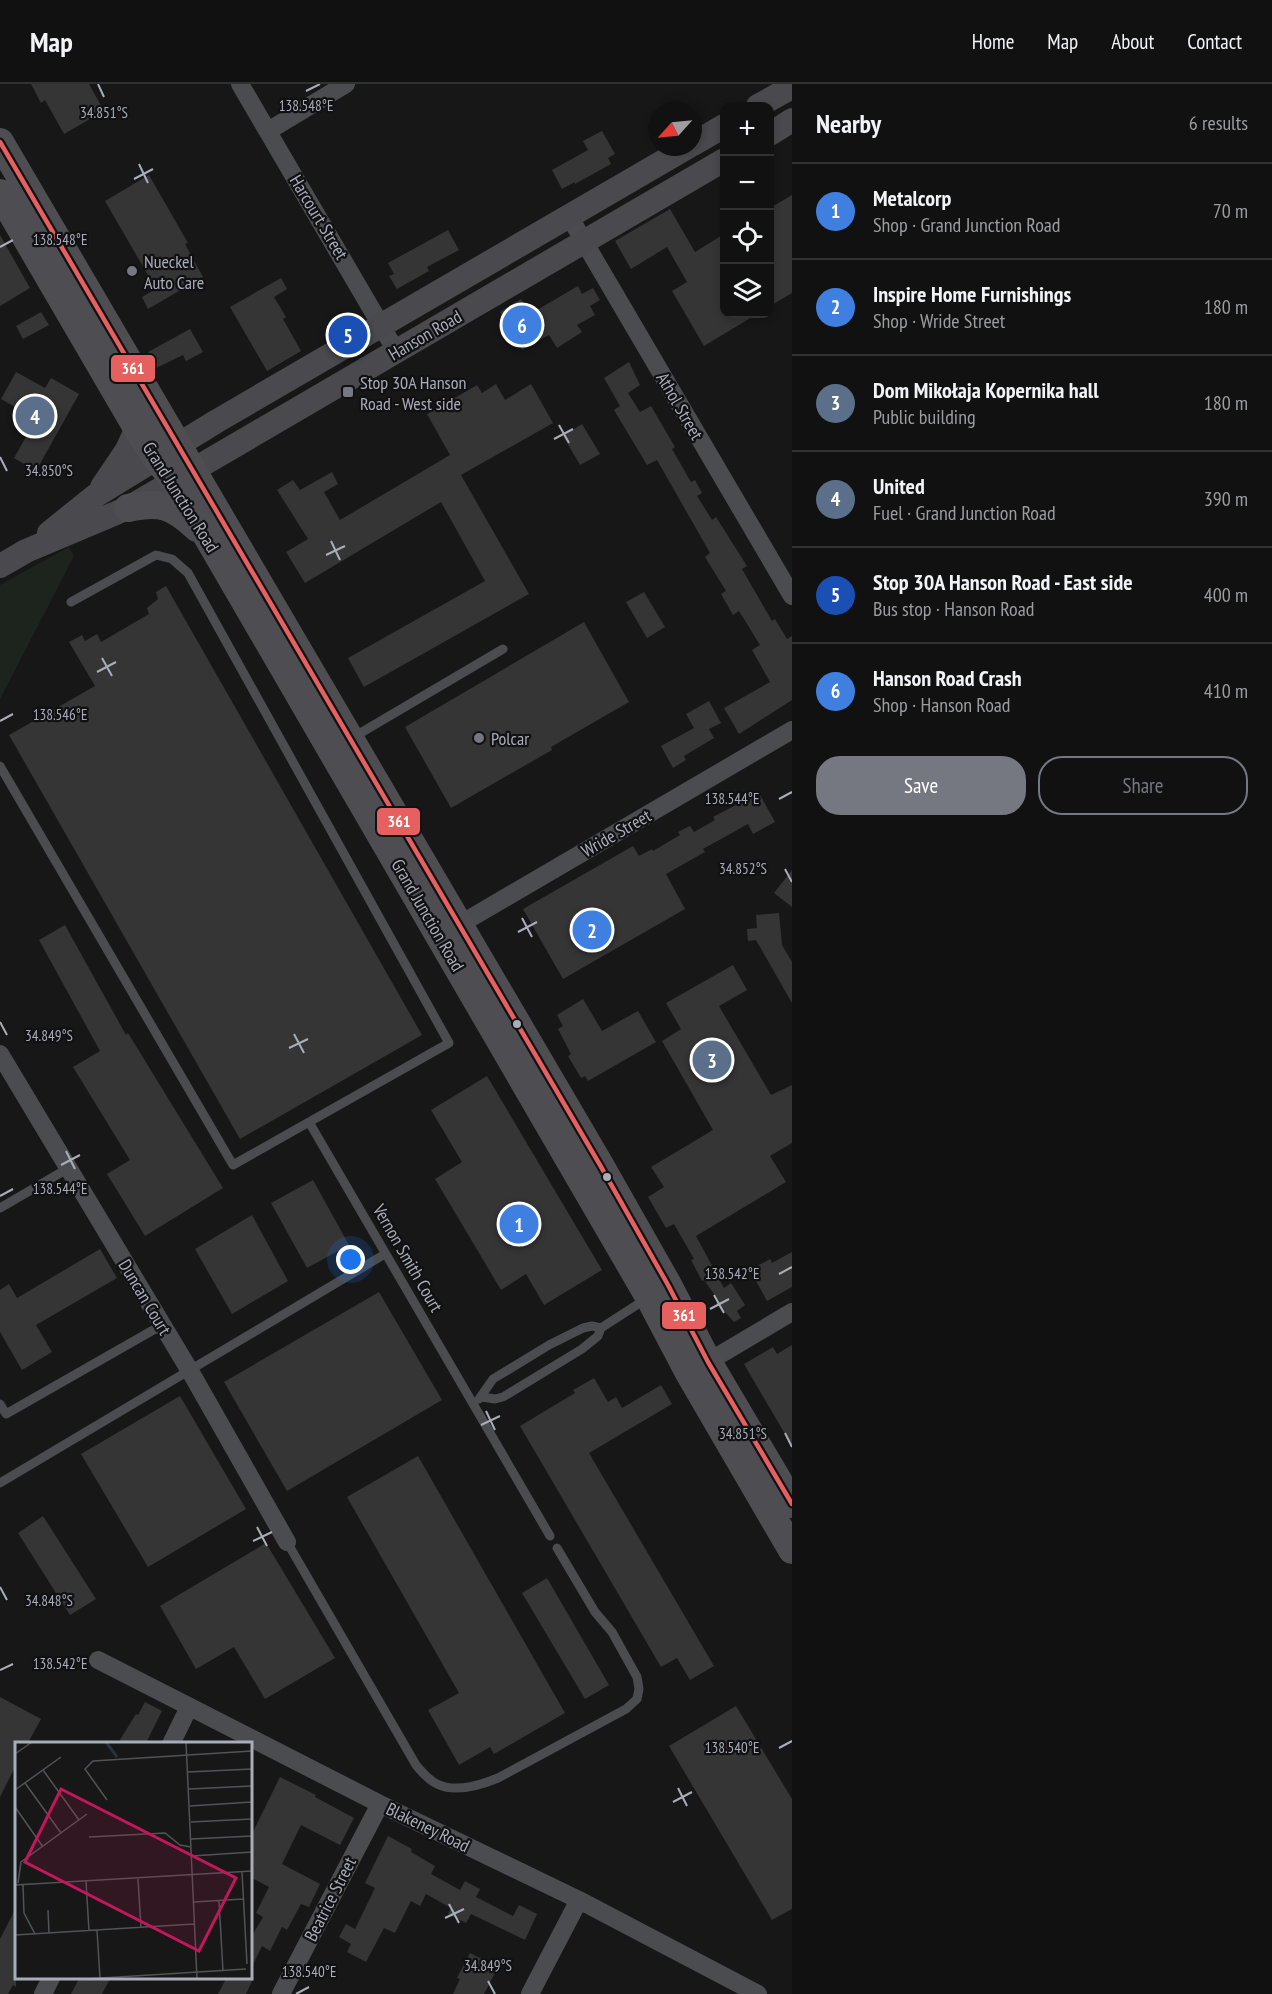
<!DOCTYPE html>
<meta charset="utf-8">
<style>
:root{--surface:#111;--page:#1e1f1f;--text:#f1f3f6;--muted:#9c9d9f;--line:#303131;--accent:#757880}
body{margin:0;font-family:"PT Sans Narrow",sans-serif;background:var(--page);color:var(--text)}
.controls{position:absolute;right:18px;top:18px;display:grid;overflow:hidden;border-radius:12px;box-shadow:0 3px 9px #0003}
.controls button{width:54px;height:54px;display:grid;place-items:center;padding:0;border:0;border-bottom:2px solid var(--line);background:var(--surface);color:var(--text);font:30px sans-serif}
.compass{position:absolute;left:648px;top:18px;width:54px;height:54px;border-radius:50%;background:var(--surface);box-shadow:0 3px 9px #0003;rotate:243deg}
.you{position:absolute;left:351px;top:1176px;width:21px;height:21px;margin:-15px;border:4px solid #fff;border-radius:50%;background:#1a73e8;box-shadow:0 0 0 9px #1a73e833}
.badge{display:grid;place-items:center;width:39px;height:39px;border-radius:50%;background:var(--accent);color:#fff;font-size:20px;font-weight:700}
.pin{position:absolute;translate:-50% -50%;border:3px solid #fff;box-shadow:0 2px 6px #0006}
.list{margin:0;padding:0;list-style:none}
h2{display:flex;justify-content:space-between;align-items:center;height:78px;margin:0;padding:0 24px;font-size:26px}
h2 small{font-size:20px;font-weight:400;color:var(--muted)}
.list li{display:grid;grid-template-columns:39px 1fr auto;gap:18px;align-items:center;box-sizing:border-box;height:96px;padding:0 24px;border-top:2px solid var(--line)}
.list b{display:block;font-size:22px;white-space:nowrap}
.list p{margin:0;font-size:20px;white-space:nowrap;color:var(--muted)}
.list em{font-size:20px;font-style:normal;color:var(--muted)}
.actions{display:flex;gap:12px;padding:18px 24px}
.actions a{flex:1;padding:14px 0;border:2px solid var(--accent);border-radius:24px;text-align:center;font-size:21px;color:var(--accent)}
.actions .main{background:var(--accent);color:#fff}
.icon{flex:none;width:33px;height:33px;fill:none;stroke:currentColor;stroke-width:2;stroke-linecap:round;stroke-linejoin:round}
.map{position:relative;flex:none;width:792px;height:1910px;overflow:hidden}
header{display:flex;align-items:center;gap:36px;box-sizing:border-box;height:84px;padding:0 30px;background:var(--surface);border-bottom:2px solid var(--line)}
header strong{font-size:28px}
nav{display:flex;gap:33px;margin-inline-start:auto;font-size:21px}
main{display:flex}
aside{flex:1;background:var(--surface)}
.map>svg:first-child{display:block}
</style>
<header>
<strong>Map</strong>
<nav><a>Home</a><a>Map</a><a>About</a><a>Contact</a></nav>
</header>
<main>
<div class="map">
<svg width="792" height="1910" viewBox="0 0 792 1910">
<rect width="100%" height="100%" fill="#171717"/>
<!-- green -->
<path fill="#1d241e" d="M 69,463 L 74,472 L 0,615 L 0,501 Z"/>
<!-- building -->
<path fill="#353536" d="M 31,0 L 89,0 L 104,27 L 64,50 L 45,16 L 41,19 Z
M 602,47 L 615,70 L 608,74 L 611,80 L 575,100 L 575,98 L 562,105 L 552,86 L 588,66 L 583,57 Z
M 149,91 L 188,159 L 185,160 L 203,193 L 148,225 L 142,213 L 156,205 L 105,117 Z
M 792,111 L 792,209 L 770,222 L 770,124 Z
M 670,125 L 695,168 L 724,150 L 724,230 L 757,230 L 704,262 L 672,207 L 687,198 L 667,163 L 631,185 L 615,157 Z
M 448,146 L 459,166 L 427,183 L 429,187 L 397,205 L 389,192 L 394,190 L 388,179 Z
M 0,151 L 30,204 L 0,222 Z
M 281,194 L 287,205 L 274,213 L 286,233 L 283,235 L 301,267 L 267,287 L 230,223 Z
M 578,202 L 582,210 L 593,204 L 600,216 L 590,222 L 595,231 L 577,241 L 582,248 L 557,264 L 549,251 L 522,266 L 500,228 L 521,215 L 530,230 Z
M 41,228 L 49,241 L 23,255 L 16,242 Z
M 190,245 L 203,268 L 186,277 L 183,271 L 156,284 L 148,268 Z
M 629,278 L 640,301 L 628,309 L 640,328 L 651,322 L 675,363 L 672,365 L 691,398 L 695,396 L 702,409 L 697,412 L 712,436 L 716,433 L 747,482 L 742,485 L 772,537 L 775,535 L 787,555 L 792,552 L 792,616 L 739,650 L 724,624 L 770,598 L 752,566 L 760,561 L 739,527 L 733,531 L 721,510 L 726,507 L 705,473 L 710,469 L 657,376 L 647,381 L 614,326 L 620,322 L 604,294 Z
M 16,288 L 45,304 L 51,294 L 79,310 L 36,387 L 14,374 L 36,335 L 1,315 Z
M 496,300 L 505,316 L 531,300 L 553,339 L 461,391 L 529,510 L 364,603 L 348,574 L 485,497 L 441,418 L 305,499 L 286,468 L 308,455 L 277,406 L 293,396 L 300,406 L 332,388 L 338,400 L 324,408 L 340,436 L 450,371 L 427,330 L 477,301 L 482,309 Z
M 582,340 L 600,370 L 580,381 L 563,352 Z
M 166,502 L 422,951 L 240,1055 L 9,651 L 95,602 L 69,558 L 82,551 L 85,557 L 97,550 L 101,558 L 149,530 L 147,524 L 158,515 L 156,508 Z
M 644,508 L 665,543 L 647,554 L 626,518 Z
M 584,538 L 629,618 L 551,663 L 552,666 L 451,724 L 405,643 Z
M 709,617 L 721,639 L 709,645 L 714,654 L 684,672 L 686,676 L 673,684 L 661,662 L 694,644 L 686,630 Z
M 759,709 L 775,738 L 753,750 L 748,740 L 703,765 L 705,768 L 666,790 L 685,825 L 563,895 L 523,825 L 633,762 L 639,772 L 652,765 L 653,767 L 680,751 L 678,748 L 690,742 L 694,748 L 715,736 L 713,733 Z
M 792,786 L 792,823 L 774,809 Z
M 779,829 L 782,861 L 792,878 L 792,919 L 756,856 L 748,857 L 747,845 L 757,844 L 756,831 Z
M 65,841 L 126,951 L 128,949 L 223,1104 L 145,1152 L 107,1090 L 130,1076 L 73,983 L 100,967 L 39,856 Z
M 733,881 L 747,906 L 719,922 L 771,1011 L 792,1001 L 792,1059 L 770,1072 L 786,1098 L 696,1152 L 724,1204 L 731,1199 L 745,1221 L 737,1227 L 741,1234 L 734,1238 L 724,1227 L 722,1228 L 716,1219 L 719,1217 L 704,1196 L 702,1197 L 691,1176 L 694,1175 L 674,1140 L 666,1144 L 648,1113 L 664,1103 L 651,1083 L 713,1046 L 662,957 L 681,945 L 666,919 Z
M 583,915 L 602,947 L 638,927 L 656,958 L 588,997 L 585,992 L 581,994 L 568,972 L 571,970 L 558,945 L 563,942 L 557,931 Z
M 487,992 L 602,1186 L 544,1221 L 526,1190 L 501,1206 L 435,1095 L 462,1078 L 431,1026 Z
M 313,1096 L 349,1161 L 307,1184 L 271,1119 Z
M 252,1131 L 288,1197 L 232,1230 L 195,1165 Z
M 100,1165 L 117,1194 L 36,1241 L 52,1268 L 22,1286 L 0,1248 L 0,1206 L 9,1200 L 17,1214 Z
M 792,1168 L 792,1203 L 767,1217 L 750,1186 L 770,1175 L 772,1179 Z
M 379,1208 L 442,1316 L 287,1407 L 224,1298 Z
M 792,1261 L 792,1362 L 744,1280 L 773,1263 L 777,1270 Z
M 594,1294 L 608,1318 L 616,1313 L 622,1324 L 661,1301 L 672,1320 L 589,1369 L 714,1582 L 690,1596 L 677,1574 L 661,1583 L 520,1342 L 575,1309 L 573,1306 Z
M 180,1312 L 246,1425 L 148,1483 L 81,1370 Z
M 418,1372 L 565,1629 L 494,1670 L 490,1663 L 459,1681 L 428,1626 L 459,1609 L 347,1413 Z
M 43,1432 L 96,1515 L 70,1531 L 18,1449 Z
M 266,1459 L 335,1574 L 265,1615 L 234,1563 L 196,1585 L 160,1522 Z
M 547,1494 L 609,1601 L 585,1615 L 522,1509 Z
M 0,1613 L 41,1635 L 28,1659 L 16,1659 L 16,1681 L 0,1713 Z
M 145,1618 L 162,1627 L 146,1659 L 118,1659 L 136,1630 L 138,1631 Z
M 736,1622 L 792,1715 L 792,1825 L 772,1836 L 669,1662 Z
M 280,1693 L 316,1711 L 315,1713 L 354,1734 L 340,1761 L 301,1741 L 282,1780 L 320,1800 L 309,1823 L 301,1820 L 287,1846 L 282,1843 L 270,1867 L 262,1862 L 250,1887 L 250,1855 L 263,1833 L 256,1829 L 269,1803 L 250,1793 L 250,1754 Z
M 388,1752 L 412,1765 L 411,1768 L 435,1782 L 431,1790 L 460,1806 L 465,1797 L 480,1805 L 476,1813 L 513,1832 L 519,1821 L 537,1830 L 525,1856 L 471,1830 L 466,1839 L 448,1830 L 451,1824 L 426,1810 L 420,1822 L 411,1817 L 395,1849 L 384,1844 L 366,1878 L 347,1868 L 351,1860 L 339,1853 L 346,1840 L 355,1845 L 375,1804 L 365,1799 Z
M 16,1824 L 16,1903 L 13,1901 L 8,1910 L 0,1910 L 0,1855 Z
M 470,1869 L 498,1883 L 484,1910 L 453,1910 L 460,1895 L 457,1894 Z
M 80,1893 L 111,1893 L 102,1910 L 71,1910 Z
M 227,1893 L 254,1893 L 246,1910 L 218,1910 Z"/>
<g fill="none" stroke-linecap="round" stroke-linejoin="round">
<!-- service -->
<path stroke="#4b4c50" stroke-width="9" d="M 352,654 L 503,565
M 0,682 L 233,1081 L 449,959 L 188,489 L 172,475 L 156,471 L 71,518
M 309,1038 L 550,1452
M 0,1124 L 67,1085
M 482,1313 L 495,1315 L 503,1313 L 582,1265 L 598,1252 L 601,1244 L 646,1215
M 479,1315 L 493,1295 L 549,1261 L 583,1244 L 592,1242 L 601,1244
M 0,1320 L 6,1330 L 162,1241
M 0,1399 L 385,1170
M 287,1458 L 416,1681 C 422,1688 428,1696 437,1700 C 455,1709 481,1701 498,1694 L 626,1625 L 637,1615 L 639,1605 L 637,1593 L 612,1548 L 595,1528 L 557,1464"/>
<!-- minor -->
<path stroke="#4b4c50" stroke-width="18" d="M 240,0 L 396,267
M 268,47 L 346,0
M 569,132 L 792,512
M 452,845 L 792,646
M 0,970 L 190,1287 L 287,1458
M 701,1282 L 792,1228
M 98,1576 L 380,1720 L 579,1816 L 758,1910
M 171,1660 L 189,1623
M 43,1910 L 51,1894
M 281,1910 L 380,1720
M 530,1910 L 579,1816"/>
<!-- secondary -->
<path stroke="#4a4a4e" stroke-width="24" d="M 758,22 L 792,3
M 770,50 L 792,36
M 693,60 L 724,42
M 102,403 L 127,366 L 137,344
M 49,449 L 95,412 L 217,337 L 688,63
M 0,482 L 26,467 L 128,424 L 724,76"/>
<!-- trunk -->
<path stroke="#4e4e52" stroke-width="28" d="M 0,58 L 600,1081 L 668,1201 L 708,1278 L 792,1420
M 0,109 L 137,344 L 156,374 L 175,397 L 649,1213 L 689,1289 L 792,1466
M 128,424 C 160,417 173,421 197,444"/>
<defs>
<path id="bus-1" d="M 0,58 L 600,1081 L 668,1201 L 708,1278 L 792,1420"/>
</defs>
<!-- bus-1 casing -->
<use href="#bus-1" stroke="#111113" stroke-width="9"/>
<!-- bus-1 -->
<use href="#bus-1" stroke="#e66060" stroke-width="4.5"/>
</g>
<!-- ticks -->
<path fill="none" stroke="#a8adb8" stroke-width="2" d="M 98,0 L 104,13M 306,7 L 320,0M 139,80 L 148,99M 134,95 L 153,85M 0,163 L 13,156M 559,341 L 569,359M 554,355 L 573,345M 0,373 L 7,387M 331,457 L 340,476M 326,471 L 345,462M 102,574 L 112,592M 97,588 L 116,578M 0,637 L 13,630M 779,715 L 792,708M 785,785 L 792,798M 522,834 L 532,853M 518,848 L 537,838M 0,938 L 7,951M 294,950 L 304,969M 289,964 L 308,955M 66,1067 L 75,1085M 61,1081 L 80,1071M 0,1112 L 13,1105M 779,1190 L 792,1183M 714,1211 L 724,1229M 710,1225 L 729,1215M 486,1327 L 495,1346M 481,1341 L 500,1332M 785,1349 L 792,1363M 257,1443 L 267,1462M 253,1457 L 272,1448M 0,1503 L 7,1516M 0,1586 L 13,1580M 779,1664 L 792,1657M 678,1704 L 687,1722M 673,1718 L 692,1708M 449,1820 L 459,1839M 445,1834 L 464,1825M 488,1897 L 495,1910M 296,1910 L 309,1903"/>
<!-- markers -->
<g fill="#757880" stroke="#111113" stroke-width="2">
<circle cx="132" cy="187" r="6"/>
<rect x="342" y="302" width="12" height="12" rx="3"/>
<circle cx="479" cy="654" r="6"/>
</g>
<g fill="#a8adb8" stroke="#111113" stroke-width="2">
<circle cx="517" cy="940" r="5"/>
<circle cx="607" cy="1093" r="5"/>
</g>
<g text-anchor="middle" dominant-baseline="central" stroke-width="4.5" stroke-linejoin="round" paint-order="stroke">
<!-- street labels -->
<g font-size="18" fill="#a8adb8" stroke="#111113">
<text transform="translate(319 133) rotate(59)">Harcourt Street</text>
<text transform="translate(425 251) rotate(-30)">Hanson Road</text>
<text transform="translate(680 322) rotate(60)">Athol Street</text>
<text transform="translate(181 413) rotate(58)">Grand Junction Road</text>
<text transform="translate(616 749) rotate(-30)">Wride Street</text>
<text transform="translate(428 831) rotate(60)">Grand Junction Road</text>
<text transform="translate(408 1174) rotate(60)">Vernon Smith Court</text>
<text transform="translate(145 1213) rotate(59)">Duncan Court</text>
<text transform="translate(428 1743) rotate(26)">Blakeney Road</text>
<text transform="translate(330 1815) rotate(-63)">Beatrice Street</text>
</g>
<!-- poi labels -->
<g font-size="18" fill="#a8adb8" stroke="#111113" text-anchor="start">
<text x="144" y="177">Nueckel<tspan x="144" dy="21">Auto Care</tspan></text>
<text x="360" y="298">Stop 30A Hanson<tspan x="360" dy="21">Road - West side</tspan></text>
<text x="491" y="654">Polcar</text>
</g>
</g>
<!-- overview -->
<g transform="translate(15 1658)">
<rect width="237" height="237" fill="#171717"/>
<path fill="none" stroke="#2a3239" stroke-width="3" d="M 91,0 L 102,15"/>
<path fill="none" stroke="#515357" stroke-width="1.5" d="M 171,0 L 182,237M 0,12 L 17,0M 28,28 L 64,78M 173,30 L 237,27M 10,41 L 46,91M 174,47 L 237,44M 0,48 L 46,15M 92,58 L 70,27 L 78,19 L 237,9M 175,64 L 237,60M 0,65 L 28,105M 176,80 L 237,77M 74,95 L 150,91 L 165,103 L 176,105M 176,97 L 237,94M 177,114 L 237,110M 227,130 L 232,222M 123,137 L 126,186M 71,139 L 74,189M 3,141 L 6,120 L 72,72M 0,143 L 237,129M 8,143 L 9,171 L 20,192M 204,159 L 208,229M 179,160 L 228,157M 33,168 L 34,191M 82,188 L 85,236M 0,193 L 179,182M 71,237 L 231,227"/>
<path fill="#c2185b" fill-opacity="0.15" stroke="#c2185b" stroke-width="3" d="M 46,47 L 221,136 L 184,209 L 10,120 Z"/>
<rect width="237" height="237" fill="none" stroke="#a8adb8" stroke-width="3"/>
</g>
<g font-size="15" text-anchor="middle" fill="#a8adb8" stroke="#111113" stroke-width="4.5" stroke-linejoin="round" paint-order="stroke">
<text x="306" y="27">138.548°E</text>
<text x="104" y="34">34.851°S</text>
<text x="60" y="161">138.548°E</text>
<text x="49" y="392">34.850°S</text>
<text x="60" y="636">138.546°E</text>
<text x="732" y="720">138.544°E</text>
<text x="743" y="790">34.852°S</text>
<text x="49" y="957">34.849°S</text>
<text x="60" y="1110">138.544°E</text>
<text x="732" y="1195">138.542°E</text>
<text x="743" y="1355">34.851°S</text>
<text x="49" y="1522">34.848°S</text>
<text x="60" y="1585">138.542°E</text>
<text x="732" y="1669">138.540°E</text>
<text x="488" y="1887">34.849°S</text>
<text x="309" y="1893">138.540°E</text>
</g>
<g stroke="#111113" stroke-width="2">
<rect x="110" y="270" width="46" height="29" rx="6" fill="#e66060"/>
<rect x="376" y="723" width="45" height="29" rx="6" fill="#e66060"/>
<rect x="661" y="1217" width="46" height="29" rx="6" fill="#e66060"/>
</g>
<g font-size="16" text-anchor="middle" font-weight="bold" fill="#fff">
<text x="133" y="290">361</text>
<text x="399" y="743">361</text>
<text x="684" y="1237">361</text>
</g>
</svg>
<div class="controls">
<button>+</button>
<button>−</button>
<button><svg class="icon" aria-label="locate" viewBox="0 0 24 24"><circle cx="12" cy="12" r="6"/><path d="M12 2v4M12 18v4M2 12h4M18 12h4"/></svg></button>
<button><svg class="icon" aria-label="layers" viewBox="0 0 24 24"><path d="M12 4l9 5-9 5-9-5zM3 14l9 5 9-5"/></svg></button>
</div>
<svg class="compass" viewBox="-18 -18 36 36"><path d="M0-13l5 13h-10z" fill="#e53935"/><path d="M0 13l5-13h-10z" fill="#9c9d9f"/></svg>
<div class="you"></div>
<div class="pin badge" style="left:519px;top:1140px;background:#3f7fe0">1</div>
<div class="pin badge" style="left:592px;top:846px;background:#3f7fe0">2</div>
<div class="pin badge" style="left:712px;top:976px;background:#5c6f8a">3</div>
<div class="pin badge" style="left:35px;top:332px;background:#5c6f8a">4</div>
<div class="pin badge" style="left:348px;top:251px;background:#1a4fb4">5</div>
<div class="pin badge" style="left:522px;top:241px;background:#3f7fe0">6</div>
</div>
<aside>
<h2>Nearby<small>6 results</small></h2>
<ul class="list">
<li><span class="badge" style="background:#3f7fe0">1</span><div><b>Metalcorp</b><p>Shop · Grand Junction Road</p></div><em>70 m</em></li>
<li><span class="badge" style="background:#3f7fe0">2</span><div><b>Inspire Home Furnishings</b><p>Shop · Wride Street</p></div><em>180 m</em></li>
<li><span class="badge" style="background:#5c6f8a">3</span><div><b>Dom Mikołaja Kopernika hall</b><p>Public building</p></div><em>180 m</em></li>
<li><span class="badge" style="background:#5c6f8a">4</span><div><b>United</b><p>Fuel · Grand Junction Road</p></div><em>390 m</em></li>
<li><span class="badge" style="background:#1a4fb4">5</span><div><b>Stop 30A Hanson Road - East side</b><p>Bus stop · Hanson Road</p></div><em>400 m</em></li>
<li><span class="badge" style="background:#3f7fe0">6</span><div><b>Hanson Road Crash</b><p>Shop · Hanson Road</p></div><em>410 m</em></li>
</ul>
<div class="actions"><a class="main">Save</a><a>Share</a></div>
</aside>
</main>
